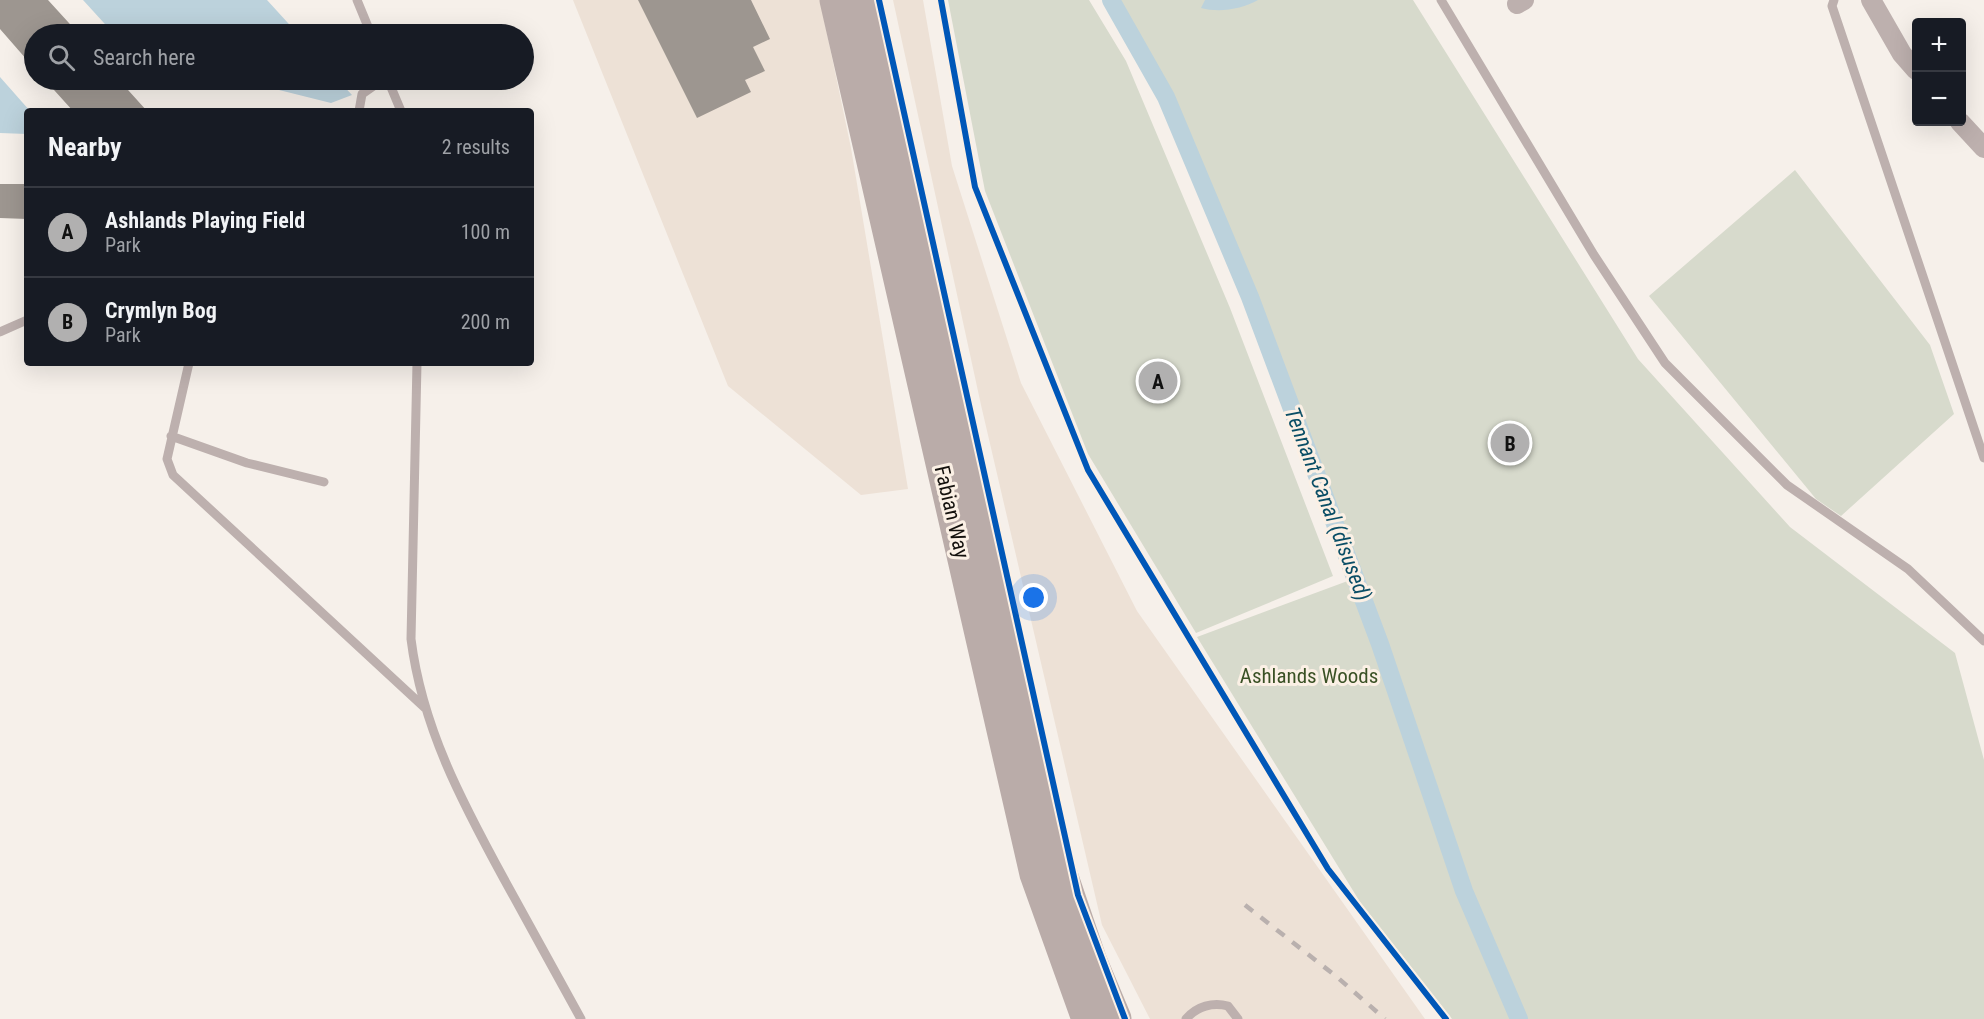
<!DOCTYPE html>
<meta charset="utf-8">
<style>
:root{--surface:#171b24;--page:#242831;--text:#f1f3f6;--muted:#9ea1a6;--line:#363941;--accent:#b1b0b0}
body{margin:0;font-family:"Roboto Condensed",sans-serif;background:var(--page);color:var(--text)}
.controls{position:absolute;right:18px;top:18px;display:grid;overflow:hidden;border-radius:6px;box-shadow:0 6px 24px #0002}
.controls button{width:54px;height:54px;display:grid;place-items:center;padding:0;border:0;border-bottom:2px solid var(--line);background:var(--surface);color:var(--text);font:30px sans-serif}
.you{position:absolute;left:1034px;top:598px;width:21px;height:21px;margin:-15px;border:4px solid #fff;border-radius:50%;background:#1a73e8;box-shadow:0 0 0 9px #1a73e833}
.badge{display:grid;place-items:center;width:39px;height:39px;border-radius:50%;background:var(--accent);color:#111;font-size:20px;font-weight:700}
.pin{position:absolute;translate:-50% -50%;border:3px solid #fff;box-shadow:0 2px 6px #0006}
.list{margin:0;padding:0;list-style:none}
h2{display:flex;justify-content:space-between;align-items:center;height:78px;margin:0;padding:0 24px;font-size:26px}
h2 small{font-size:20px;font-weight:400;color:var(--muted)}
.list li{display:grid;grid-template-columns:39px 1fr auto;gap:18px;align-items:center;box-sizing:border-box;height:90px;padding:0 24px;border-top:2px solid var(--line)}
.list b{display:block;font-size:22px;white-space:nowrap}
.list p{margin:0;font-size:20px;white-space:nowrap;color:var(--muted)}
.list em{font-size:20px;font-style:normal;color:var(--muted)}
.icon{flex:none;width:33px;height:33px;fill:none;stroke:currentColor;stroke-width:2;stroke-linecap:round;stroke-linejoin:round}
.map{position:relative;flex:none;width:1984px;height:1019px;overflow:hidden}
.search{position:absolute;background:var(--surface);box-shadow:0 6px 24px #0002;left:24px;top:24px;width:510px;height:66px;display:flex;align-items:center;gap:15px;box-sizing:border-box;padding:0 21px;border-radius:33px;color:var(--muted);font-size:22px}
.panel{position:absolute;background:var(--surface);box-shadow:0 6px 24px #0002;left:24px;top:108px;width:510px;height:258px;border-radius:6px}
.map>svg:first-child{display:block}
</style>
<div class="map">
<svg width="1984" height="1019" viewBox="0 0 1984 1019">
<rect width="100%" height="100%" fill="#f6f0ea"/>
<!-- built -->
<path fill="#ede1d6" d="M 573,0 L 820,0 L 851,148 L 908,489 L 861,495 L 728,386 Z
M 893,0 L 923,0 L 952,166 L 1021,383 L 1137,611 L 1425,1019 L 1150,1019 L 1102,925 L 981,405 Z"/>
<!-- green -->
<path fill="#d7dacc" d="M 948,0 L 1089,0 L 1126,61 L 1230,308 L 1333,576 L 1196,633 L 1088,454 L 985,191 Z
M 1111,0 L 1413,0 L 1638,359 L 1790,527 L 1955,653 L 1984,760 L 1984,1019 L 1519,1019 L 1464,891 L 1380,644 L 1250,297 L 1166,97 Z
M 1795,170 L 1930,345 L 1954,414 L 1841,516 L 1816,499 L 1649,296 Z
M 1353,579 L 1461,892 L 1516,1019 L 1452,1019 L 1360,902 L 1197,637 Z"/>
<!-- water -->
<path fill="#bcd2dc" d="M 83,0 L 267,0 L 298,34 L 114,34 Z
M 1205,0 L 1258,0 C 1242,9 1220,13 1201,8 Z
M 0,77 L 30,111 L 27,111 L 27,134 L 0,133 Z
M 239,80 L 338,80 L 352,95 L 331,103 Z"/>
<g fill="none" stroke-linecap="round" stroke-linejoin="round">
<!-- canal -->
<path stroke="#bcd2dc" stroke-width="18" d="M 1111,0 L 1166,97 L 1250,297 L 1380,644 L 1464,891 L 1519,1019"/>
</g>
<!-- building -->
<path fill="#9d9690" d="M 0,0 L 48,0 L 79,34 L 34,34 L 34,68 L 0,29 Z
M 638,0 L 751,0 L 770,39 L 753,47 L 765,71 L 745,80 L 751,92 L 697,118 Z
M 45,80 L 119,80 L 147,111 L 73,111 Z
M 0,184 L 27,184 L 27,219 L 0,218 Z"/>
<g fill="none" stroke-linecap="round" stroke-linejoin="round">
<!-- lane -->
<path stroke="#bdb0ae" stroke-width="9" d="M 357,0 L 371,34
M 1441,0 L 1594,255 L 1665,363 L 1787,485 L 1908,569 L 1984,641
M 1834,0 L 1832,6 L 1984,458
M 388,80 L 401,111
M 359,111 L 362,94 L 382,80
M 0,332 L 27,320
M 189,363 L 167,459 L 173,475 L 425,708
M 417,363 L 411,639 C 422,727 462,802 504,879 C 530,926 555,972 581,1019
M 171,436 L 247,463 L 324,482
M 1186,1019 C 1197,1006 1213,1002 1228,1006 L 1238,1019"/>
<!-- street -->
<path stroke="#bdb0ae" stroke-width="20" d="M 1871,0 L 1902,54 L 1916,70
M 1517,4 L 1524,0
M 1960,122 L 1984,148"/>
<!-- highway -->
<path stroke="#baaca9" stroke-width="33" d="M 836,0 L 1036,874 L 1088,1019
M 866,0 L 1001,620 L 1059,868 L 1091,962 L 1115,1019"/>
<!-- rail -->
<path stroke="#b9b0ae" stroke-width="4.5" stroke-dasharray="10 10" stroke-linecap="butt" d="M 1245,905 L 1337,977 L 1385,1019"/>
<defs>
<path id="cycleway" d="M 879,0 L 1078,895 L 1125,1019
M 941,0 L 975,187 L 1088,470 L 1328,869 L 1446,1019"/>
</defs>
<!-- cycleway casing -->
<use href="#cycleway" stroke="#fbf0e5" stroke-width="10"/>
<!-- cycleway -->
<use href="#cycleway" stroke="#0057b8" stroke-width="6"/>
</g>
<g text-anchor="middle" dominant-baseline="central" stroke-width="6" stroke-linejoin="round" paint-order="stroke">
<!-- street labels -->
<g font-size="21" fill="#14110d" stroke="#fbf0e5">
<text transform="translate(952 512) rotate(77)">Fabian Way</text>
</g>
<!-- park labels -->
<g font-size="21" fill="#3a5125" stroke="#fbf0e5">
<text x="1309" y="676">Ashlands Woods</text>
</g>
<!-- water labels -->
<g font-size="22" font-style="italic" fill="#0a4e66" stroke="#fbf0e5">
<text transform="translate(1328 504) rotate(69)">Tennant Canal (disused)</text>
</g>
</g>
</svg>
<div class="controls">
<button>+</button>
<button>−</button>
</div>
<div class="you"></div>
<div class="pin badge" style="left:1158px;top:381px">A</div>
<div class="pin badge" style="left:1510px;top:443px">B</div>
<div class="search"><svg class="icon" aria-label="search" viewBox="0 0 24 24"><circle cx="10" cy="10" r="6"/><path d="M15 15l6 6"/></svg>Search here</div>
<section class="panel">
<h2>Nearby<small>2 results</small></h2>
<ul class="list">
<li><span class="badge">A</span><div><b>Ashlands Playing Field</b><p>Park</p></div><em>100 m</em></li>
<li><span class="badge">B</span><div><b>Crymlyn Bog</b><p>Park</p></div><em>200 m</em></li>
</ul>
</section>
</div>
